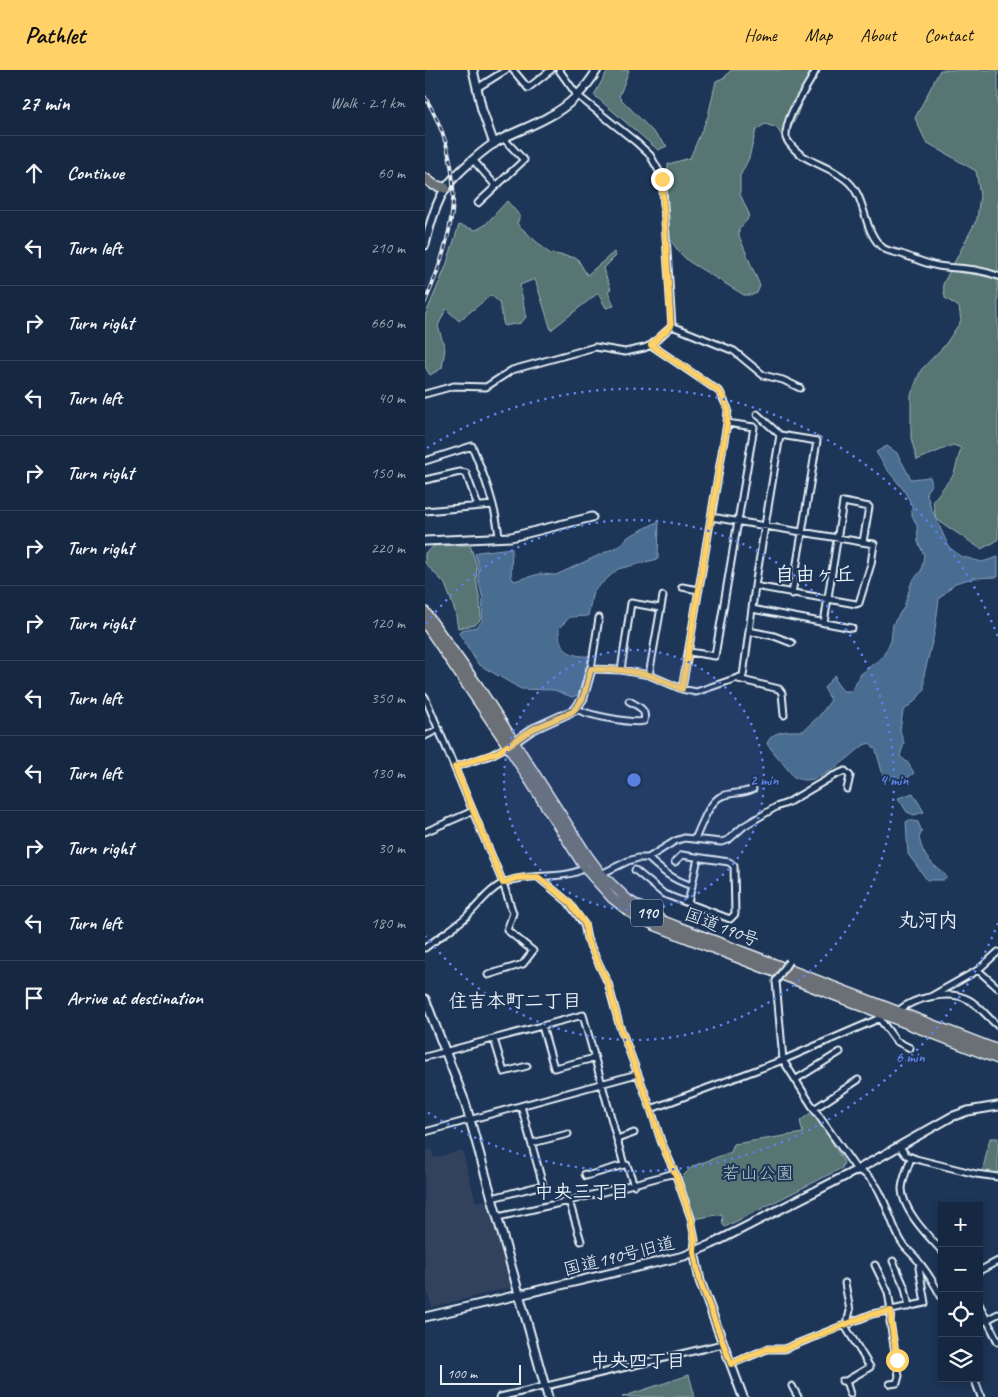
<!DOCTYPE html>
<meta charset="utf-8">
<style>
:root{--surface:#162841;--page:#23344c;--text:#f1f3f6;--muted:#9ea6b1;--line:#35445a;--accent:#ffd166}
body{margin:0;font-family:Caveat,"Klee One",sans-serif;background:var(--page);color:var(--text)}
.controls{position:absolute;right:15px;bottom:15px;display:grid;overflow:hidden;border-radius:0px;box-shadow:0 2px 8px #0003}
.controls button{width:45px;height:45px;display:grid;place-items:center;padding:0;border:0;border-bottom:1px solid var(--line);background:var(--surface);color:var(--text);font:25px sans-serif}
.scale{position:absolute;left:15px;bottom:12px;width:81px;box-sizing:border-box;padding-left:5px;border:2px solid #e8f1f8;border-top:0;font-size:14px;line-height:18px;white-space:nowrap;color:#e8f1f8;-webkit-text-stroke:4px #1d3557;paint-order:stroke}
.stop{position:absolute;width:15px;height:15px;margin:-11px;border:4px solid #ffd166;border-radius:50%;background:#fff}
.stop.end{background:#ffd166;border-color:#fff;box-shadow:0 1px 5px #0008}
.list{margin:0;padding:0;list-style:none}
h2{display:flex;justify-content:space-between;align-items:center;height:65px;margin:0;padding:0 20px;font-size:21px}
h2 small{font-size:16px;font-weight:400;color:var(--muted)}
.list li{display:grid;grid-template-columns:32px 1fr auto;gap:15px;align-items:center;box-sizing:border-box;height:75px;padding:0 20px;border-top:1px solid var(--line)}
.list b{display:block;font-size:19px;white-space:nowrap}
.list em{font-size:16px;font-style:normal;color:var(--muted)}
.icon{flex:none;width:28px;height:28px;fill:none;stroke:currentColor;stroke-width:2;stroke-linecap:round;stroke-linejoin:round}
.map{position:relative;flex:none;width:573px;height:1327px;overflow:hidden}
header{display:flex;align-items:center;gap:30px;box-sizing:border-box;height:70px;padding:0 25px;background:var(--accent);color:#111}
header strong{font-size:24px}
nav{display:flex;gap:28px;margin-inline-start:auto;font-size:18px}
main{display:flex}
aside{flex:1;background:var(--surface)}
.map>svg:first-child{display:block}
</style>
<header>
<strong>Pathlet</strong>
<nav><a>Home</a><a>Map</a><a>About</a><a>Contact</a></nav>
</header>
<main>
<aside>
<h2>27 min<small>Walk · 2.1 km</small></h2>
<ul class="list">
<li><svg class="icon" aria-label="ahead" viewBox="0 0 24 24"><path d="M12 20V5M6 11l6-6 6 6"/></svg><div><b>Continue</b></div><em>60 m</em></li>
<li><svg class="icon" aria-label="left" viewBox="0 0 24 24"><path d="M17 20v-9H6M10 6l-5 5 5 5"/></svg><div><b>Turn left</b></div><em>210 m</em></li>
<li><svg class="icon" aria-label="right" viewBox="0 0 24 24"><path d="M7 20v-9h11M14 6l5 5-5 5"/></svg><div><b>Turn right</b></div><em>660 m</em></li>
<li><svg class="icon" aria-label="left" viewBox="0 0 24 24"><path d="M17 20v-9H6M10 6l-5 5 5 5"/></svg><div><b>Turn left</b></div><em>40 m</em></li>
<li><svg class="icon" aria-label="right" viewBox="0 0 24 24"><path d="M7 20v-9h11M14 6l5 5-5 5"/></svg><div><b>Turn right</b></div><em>150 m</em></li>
<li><svg class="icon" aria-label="right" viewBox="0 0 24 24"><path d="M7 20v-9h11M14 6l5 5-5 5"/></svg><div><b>Turn right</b></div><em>220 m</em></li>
<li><svg class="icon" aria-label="right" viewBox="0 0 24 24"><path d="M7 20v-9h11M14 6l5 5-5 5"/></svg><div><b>Turn right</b></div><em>120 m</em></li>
<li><svg class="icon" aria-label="left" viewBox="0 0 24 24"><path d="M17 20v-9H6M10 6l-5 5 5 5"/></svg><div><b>Turn left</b></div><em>350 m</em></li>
<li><svg class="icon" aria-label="left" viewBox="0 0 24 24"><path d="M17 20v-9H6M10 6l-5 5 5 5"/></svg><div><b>Turn left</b></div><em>130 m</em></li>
<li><svg class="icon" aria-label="right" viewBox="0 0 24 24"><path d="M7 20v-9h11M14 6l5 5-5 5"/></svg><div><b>Turn right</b></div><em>30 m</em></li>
<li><svg class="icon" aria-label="left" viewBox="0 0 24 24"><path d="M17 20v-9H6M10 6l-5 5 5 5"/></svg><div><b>Turn left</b></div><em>180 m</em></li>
<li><svg class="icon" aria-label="arrive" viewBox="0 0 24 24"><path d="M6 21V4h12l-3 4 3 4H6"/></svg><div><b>Arrive at destination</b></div></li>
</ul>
</aside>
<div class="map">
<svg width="573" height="1327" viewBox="0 0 573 1327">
<rect width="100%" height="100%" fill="#1d3557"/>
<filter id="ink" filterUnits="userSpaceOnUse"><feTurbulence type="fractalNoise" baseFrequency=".02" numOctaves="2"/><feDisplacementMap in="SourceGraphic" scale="10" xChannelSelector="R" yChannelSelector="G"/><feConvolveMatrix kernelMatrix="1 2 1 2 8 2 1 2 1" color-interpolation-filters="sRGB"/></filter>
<g filter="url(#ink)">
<!-- built -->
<path fill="#32425d" d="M 6,1079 L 9,1088 L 37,1080 L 51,1132 L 63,1129 L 87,1217 L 7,1237 L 0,1213 L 0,1080 Z"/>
<!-- green -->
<path fill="#577573" stroke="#a0b3b6" d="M 183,0 L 204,0 L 194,27 L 242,76 L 233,80 L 169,25 Z
M 306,0 L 385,0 C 379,21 374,53 358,68 L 352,58 L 340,54 L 331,60 L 324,88 L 315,106 L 315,124 L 324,144 L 322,150 L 314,159 L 314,166 L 335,216 L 332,223 L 327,225 L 319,225 L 263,191 L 254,182 L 244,168 L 242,123 L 243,94 L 265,88 L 283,46 L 291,11 L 300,7 Z
M 515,0 L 573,0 L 573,469 L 570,472 L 556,479 L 511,449 L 508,431 L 529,404 L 536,378 L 528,375 L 492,390 L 486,368 L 486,325 L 496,300 L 520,275 L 536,251 L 534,237 L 520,228 L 518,214 L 552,149 L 555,125 L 551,101 L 501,72 L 490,48 Z
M 82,131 L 95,146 L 92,154 L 124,183 L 152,188 L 162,205 L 189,182 L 191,186 L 178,199 L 186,219 L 183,221 L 189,236 L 181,238 L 173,223 L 126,260 L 110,209 L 95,215 L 101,247 L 96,253 L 79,256 L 74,232 L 66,225 L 34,251 L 21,239 L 13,256 L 20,279 L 17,298 L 5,305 L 0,297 L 0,246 L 21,196 L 34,155 L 51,160 L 60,155 Z
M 45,475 L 52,497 L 51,510 L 55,531 L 56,549 L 50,555 L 33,558 L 30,541 L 20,514 L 0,493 L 0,483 L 9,476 Z
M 388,1041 L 419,1092 L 417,1098 L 300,1157 L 298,1155 L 297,1144 L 269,1149 L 255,1109 L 268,1096 L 306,1082 L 309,1074 L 378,1063 L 375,1051 Z
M 565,1068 L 573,1068 L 573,1105 L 557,1103 Z
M 264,1305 L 270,1327 L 197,1327 Z"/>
<!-- water -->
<path fill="#4a6c91" stroke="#89a1ba" d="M 462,376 L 472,383 L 486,409 L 505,407 L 507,414 L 501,422 L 506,438 L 524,477 L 535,486 L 557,492 L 573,487 L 573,507 L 548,508 L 530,513 L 514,529 L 510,560 L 499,605 L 499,620 L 490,631 L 478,641 L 475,660 L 479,673 L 475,686 L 483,693 L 489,703 L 481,709 L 459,709 L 451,680 L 445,673 L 439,675 C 422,688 391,720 369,707 L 342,674 C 347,659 365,661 378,661 L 395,645 L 406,630 L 399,618 L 410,605 L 411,612 L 418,621 L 427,621 L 436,604 L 458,586 L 466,571 L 468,554 L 479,537 L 487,511 L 496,501 L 499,485 L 493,472 L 492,456 L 487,445 L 487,435 L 478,419 L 461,398 L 451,382 Z
M 234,451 L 233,489 L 193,499 L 168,521 L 163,546 L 145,547 L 134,558 C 133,579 144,587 164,586 L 153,625 L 147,627 L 129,620 L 96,619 L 53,594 L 34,563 L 36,560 L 52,557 L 57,551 L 58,529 L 53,509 L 54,497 L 50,484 L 53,482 L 87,478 L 86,506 L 89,511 L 114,504 L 131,505 L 196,475 L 203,467 Z
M 488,723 L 499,742 L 489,745 L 482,742 L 473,728 Z
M 484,750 L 493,752 L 497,762 L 494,767 C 496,776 498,783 504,790 C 509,797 517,800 522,807 L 519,810 L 502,810 L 483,784 L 481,752 Z"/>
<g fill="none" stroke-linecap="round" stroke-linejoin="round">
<defs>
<path id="street" d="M 88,0 L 103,18 L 126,0
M 134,0 L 152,25 L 211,72 L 225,85 L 234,101 L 238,121 L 247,256
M 391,0 C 381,21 360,44 361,68 C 374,92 400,93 420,109 C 443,126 436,160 458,178 C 464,182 470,182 476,184 C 489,188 500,194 513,196 C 533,199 553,198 573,206
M 52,18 L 81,0
M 49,91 L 71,116
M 53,133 L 99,90 L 79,69
M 247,256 L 309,281 L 338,305 L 358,310 L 375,318
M 226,275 L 295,322 L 303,339 L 302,353 L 257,619
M 0,324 L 29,316 L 61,317 L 87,300 L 170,277 L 200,282 L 219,278 L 226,275 L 247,256
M 332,344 L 355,365 L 392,371 L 367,524
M 0,391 L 47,376 C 59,405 71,436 74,467
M 0,410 L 35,402 L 41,403 L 53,436
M 0,441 L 68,435
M 286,447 L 449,474 L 446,494 L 434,533 L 431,534 L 330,516
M 257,517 L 274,520
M 327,539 L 427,558
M 174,548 L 166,599 L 196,600 L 224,605 L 257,619 L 271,622 L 318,606 L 330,516 L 355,365
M 399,553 L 418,432 L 444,437 L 438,472
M 324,561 L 349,566 L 367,573
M 264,582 L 290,586 L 329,357 L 302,353
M 196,600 L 206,533 L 235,538
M 224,605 L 238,526
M 313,609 L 354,619 L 357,623 L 359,645
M 0,627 L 78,813 L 88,843 L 82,860 L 108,881 L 98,894 L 63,905
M 151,638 C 159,645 209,654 219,651 C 222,639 213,636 204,631
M 0,666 L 14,659
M 30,697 L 66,685 L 83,676
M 0,762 L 48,741
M 270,769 C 276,757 284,731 297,726 C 307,722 318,724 328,719
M 223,788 C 238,802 247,809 267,816
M 210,800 L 239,824 L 305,849 L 310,844 L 309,796 L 304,792 L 257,785 L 250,792
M 176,804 L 203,791 L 213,788 L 223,788 L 250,771 L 259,768 L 296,772 L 303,770 L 319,756 L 351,737 L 362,733 L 408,706 L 420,701 L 425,706 L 422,719
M 113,807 L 143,832 L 159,854 L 162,869 L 183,913 L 194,954 L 226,1039 L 236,1071 L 250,1103 L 266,1148 L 270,1170 L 269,1181
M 263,833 L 273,788
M 0,878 C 15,866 33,856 46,842 C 56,832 67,817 81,812 C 106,802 137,811 160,798
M 553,900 L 573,918
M 351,911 L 358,990 L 389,1039 L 432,1100 C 459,1108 463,1153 478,1174 C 482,1180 489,1185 494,1192 C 503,1203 510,1215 517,1228
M 507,926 L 553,900 L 573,882
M 473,941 C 488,928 525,919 544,930 C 555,936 563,948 573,956
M 454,948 L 471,971 L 485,978
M 117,956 L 129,998 L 170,988
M 69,969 L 79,1002 L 102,996
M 0,987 L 158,945 L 199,1095 L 202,1095 L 209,1115
M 370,1010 L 415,982
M 226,1039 L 358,990 L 460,946
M 389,1039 L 433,1010
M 0,1062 L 212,1004
M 192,1069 L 209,1063
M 107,1073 L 143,1064
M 475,1077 L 481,1085 L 491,1089 L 551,1104 L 573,1107
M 486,1088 C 483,1097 478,1108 477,1118 C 477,1140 503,1166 517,1181
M 160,1104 L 161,1106 L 199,1095
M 67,1128 L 118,1115 L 96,1036
M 144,1131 L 156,1171
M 73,1147 L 144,1131 L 250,1103
M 468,1191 L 480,1218 L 484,1237
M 450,1195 L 463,1222 L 466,1241 L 465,1252 L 474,1306 L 472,1313 L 465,1314
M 554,1201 L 573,1191
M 420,1213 L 425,1241 L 423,1249 L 425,1254
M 554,1234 L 573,1272
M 554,1254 L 573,1244
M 306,1294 L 342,1279 L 359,1279 L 447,1244 L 500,1233 L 494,1198 L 495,1193
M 549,1308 L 556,1327
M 417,1311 L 421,1311 L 445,1297 L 420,1256
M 421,1311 L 425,1324
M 367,1316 L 373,1327
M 75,1327 L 298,1274"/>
<path id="secondary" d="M 48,0 L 57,40 L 69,74
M 0,175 C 4,158 11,132 21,118 C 29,105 56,82 68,74 C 85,63 106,57 123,47 C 143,37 161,19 172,0
M 0,471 L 86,467 L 167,447
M 85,675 L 108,659 L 150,640 L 158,628 L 166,599
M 0,929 L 40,1032 L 123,1327
M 269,1181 L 275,1211 L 318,1327
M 0,1247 L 259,1186 L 287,1174 L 432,1100 L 526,1047 L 543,1041 L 573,1036"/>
<path id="highway" d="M 0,108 L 9,115 L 20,118
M 0,542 L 53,616 L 162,785 L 176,804 L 203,830 L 238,851 L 573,980
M 0,553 L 83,676 L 160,798 L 187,828 L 206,843 L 229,855 L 573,989"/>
</defs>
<!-- street casing -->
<use href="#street" stroke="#e8f1f8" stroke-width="9"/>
<!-- secondary casing -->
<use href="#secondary" stroke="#e8f1f8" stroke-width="11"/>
<!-- highway casing -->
<use href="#highway" stroke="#e8f1f8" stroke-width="12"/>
<!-- street -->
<use href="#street" stroke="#1d3557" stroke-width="5"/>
<!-- secondary -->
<use href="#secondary" stroke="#1d3557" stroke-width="7"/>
<!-- highway -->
<use href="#highway" stroke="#6b7074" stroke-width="9"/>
<defs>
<path id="rail" d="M 0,27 C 43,99 32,159 0,232"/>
</defs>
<!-- rail casing -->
<use href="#rail" stroke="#e8f1f8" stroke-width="4"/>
<!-- rail -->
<use href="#rail" stroke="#1d3557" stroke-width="2" stroke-dasharray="5.5" stroke-linecap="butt"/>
<defs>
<path id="street-bridge" d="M 351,911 L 364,891"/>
</defs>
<!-- street-bridge casing -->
<use href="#street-bridge" stroke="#e8f1f8" stroke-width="9" stroke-linecap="butt"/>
<!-- street-bridge -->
<use href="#street-bridge" stroke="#1d3557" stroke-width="5"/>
</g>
</g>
<g fill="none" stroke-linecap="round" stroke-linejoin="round" filter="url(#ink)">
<!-- route -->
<path stroke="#ffd166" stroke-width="6" d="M 237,109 L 246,256 L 226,275 L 295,322 L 303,339 L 302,353 L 257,619 L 224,605 L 196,600 L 166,599 L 158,628 L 152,637 L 147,642 L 108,659 L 73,682 L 30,697 L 78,813 L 92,808 L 113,807 L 144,832 L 160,854 L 162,870 L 183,913 L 194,954 L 226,1039 L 236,1072 L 250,1103 L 266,1148 L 270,1170 L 269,1182 L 275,1211 L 306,1294 L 342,1279 L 359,1279 L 447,1244 L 466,1241 L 466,1252 L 472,1290"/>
</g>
<!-- distance rings -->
<circle cx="209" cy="710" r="130" fill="#5a7fe2" fill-opacity=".12"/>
<g fill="none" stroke="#5a7fe2" stroke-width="2.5" stroke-dasharray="2.5 5">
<circle cx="209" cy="710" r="130"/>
<path d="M1 554A260 260 0 1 1 1 866"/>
<path d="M573 853A391 391 0 0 1 2 1042M2 378A391 391 0 0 1 573 567"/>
</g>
<g text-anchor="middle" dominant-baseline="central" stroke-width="4" stroke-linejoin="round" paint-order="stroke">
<!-- shield labels -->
<rect fill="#1d3557" stroke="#abb9c8" stroke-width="1" x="206" y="829.5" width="32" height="27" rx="4"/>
<g font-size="16" font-weight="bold" fill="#e8f1f8">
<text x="222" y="843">190</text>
</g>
<!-- street labels -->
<g font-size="18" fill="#e8f1f8" stroke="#1d3557">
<text transform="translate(297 857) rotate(21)">国道190号</text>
<text transform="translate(194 1186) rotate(-14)">国道190号旧道</text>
</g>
<!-- park labels -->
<g font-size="18" fill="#b5c6c9" stroke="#1d3557">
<text x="333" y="1103">若山公園</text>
</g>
<!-- neighbourhood labels -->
<g font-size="19" font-weight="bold" fill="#e8f1f8" stroke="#1d3557">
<text x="90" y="931">住吉本町二丁目</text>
<text x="157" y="1122">中央三丁目</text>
<text x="213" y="1291">中央四丁目</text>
</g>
<!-- quarter labels -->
<g font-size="20" font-weight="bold" fill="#e8f1f8" stroke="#1d3557">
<text x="390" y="504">自由ヶ丘</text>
<text x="503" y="850">丸河内</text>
</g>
</g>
<circle cx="209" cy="710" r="8" fill="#5a7fe2" stroke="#1d3557" stroke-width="2.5"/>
<g font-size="15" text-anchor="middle" font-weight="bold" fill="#5a7fe2" stroke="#1d3557" stroke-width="4" stroke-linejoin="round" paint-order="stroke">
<text x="339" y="715">2 min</text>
<text x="469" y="715">4 min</text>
<text x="485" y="992">6 min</text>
</g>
</svg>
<div class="controls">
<button>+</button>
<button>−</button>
<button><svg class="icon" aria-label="locate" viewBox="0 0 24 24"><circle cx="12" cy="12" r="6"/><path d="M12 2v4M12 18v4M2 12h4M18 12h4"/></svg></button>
<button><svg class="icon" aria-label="layers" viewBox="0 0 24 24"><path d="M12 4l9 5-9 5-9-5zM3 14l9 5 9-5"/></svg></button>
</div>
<div class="scale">100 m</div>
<div class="stop" style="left:472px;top:1290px"></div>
<div class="stop end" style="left:237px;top:109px"></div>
</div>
</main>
